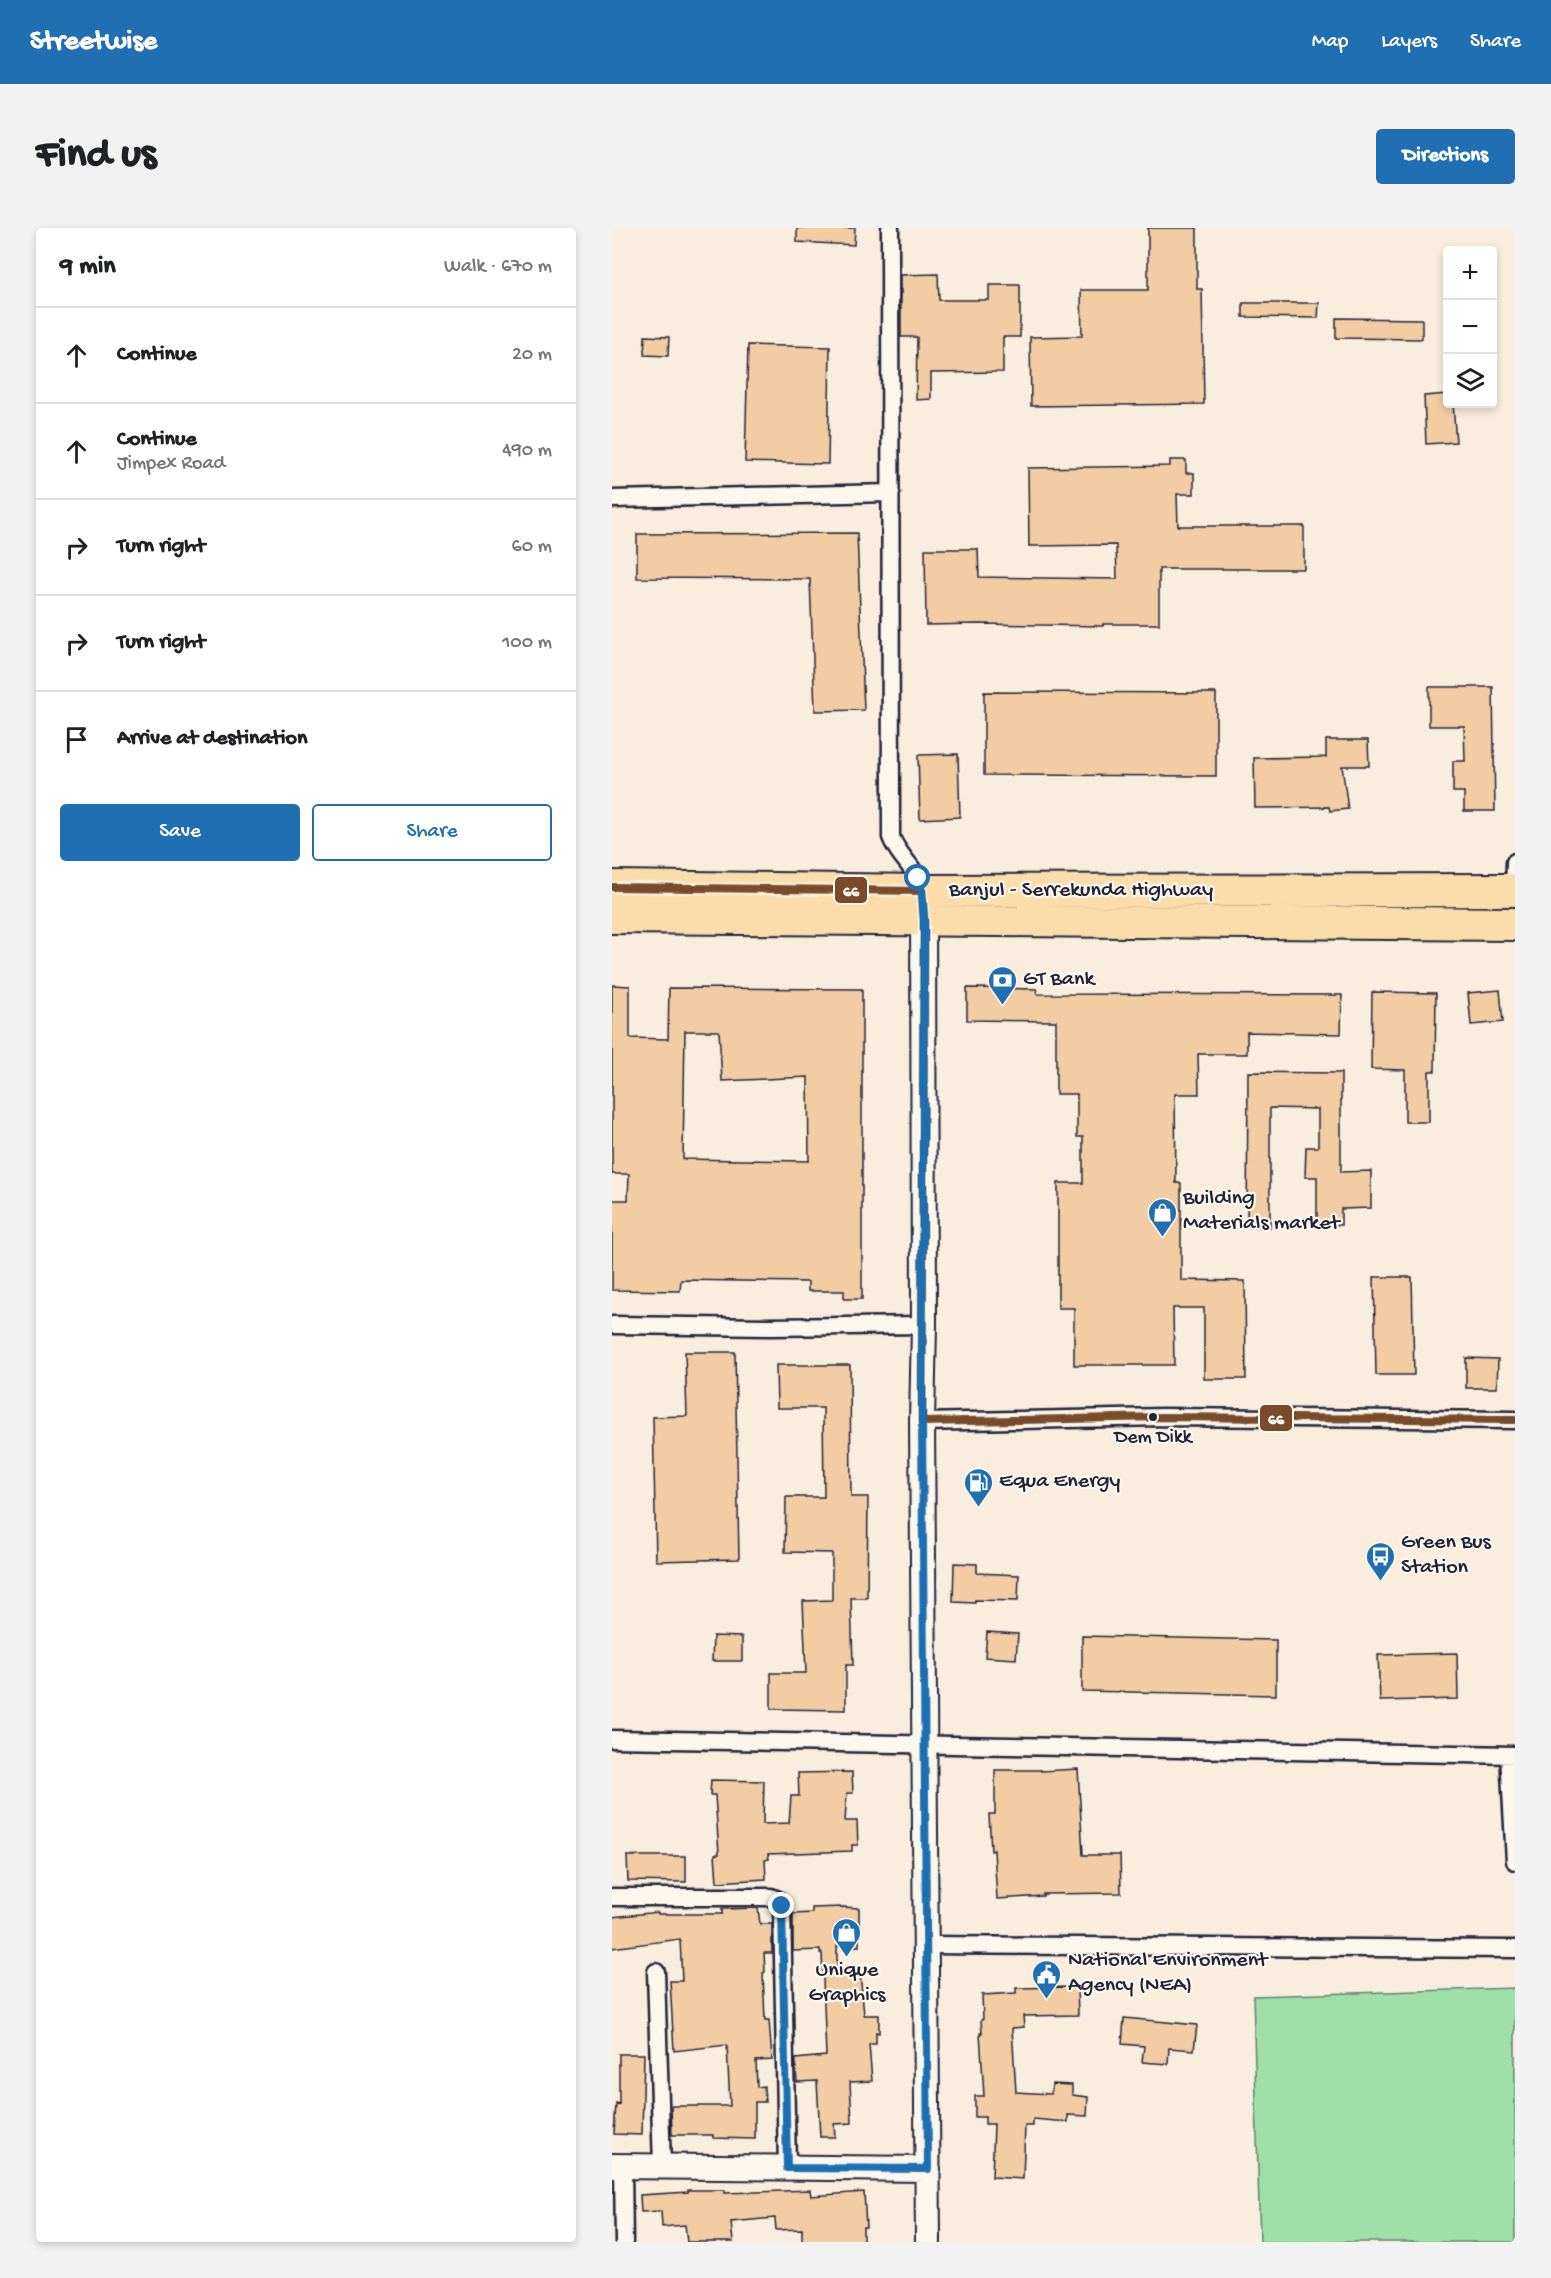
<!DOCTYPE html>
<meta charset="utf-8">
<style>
:root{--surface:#fff;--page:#f2f2f2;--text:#202124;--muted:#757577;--line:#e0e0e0;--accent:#1f6fb2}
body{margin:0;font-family:"Gochi Hand",sans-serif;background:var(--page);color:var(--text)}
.controls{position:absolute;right:18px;top:18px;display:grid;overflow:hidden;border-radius:6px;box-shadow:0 3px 9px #0003}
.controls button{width:54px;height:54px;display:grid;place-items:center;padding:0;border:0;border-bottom:2px solid var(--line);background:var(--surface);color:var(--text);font:30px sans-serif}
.stop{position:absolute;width:18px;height:18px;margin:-14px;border:4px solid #1f6fb2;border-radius:50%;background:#fff}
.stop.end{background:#1f6fb2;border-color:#fff;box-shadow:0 2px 6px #0008}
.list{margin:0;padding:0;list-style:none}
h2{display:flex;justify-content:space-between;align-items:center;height:78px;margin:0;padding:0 24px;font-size:26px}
h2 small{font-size:20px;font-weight:400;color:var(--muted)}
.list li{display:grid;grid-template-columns:39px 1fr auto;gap:18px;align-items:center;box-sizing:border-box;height:96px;padding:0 24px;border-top:2px solid var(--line)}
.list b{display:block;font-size:22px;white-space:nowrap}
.list p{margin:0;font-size:20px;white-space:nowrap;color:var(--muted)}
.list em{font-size:20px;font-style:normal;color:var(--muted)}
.actions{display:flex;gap:12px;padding:18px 24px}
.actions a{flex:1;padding:14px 0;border:2px solid var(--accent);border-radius:6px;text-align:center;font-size:21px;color:var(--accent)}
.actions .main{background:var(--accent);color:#fff}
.icon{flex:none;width:33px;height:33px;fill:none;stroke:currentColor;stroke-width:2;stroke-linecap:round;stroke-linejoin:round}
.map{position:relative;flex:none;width:903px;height:2014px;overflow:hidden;border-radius:6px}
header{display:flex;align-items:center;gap:36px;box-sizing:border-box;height:84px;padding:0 30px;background:var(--accent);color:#fff}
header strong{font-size:28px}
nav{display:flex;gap:33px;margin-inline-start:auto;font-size:21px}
.intro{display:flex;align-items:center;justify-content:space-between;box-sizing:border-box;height:144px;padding:0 36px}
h1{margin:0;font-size:42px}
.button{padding:15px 27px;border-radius:6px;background:var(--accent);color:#fff;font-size:21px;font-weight:700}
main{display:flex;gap:36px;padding:0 36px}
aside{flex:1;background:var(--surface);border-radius:6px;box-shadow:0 3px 9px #0003}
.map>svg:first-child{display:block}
</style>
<header>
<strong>Streetwise</strong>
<nav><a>Map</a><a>Layers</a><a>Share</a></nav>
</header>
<div class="intro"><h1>Find us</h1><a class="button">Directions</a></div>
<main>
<aside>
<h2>9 min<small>Walk · 670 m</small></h2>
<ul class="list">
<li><svg class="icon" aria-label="ahead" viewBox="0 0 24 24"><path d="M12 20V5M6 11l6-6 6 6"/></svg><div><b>Continue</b></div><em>20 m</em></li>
<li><svg class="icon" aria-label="ahead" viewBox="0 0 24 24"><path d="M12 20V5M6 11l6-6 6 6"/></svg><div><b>Continue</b><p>Jimpex Road</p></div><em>490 m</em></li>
<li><svg class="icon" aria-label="right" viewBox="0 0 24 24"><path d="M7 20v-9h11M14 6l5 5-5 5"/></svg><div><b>Turn right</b></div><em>60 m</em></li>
<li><svg class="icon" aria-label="right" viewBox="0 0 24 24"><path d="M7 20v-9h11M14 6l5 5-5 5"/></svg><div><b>Turn right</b></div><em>100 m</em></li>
<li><svg class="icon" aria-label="arrive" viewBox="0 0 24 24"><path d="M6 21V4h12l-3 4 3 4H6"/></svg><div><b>Arrive at destination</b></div></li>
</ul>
<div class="actions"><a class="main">Save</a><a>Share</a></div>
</aside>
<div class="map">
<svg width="903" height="2014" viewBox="0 0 903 2014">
<rect width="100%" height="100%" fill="#f9eedd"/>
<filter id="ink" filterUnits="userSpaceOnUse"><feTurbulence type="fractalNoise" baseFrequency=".0167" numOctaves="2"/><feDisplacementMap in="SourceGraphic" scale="12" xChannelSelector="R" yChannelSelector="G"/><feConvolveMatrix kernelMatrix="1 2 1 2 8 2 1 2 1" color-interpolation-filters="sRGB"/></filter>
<g filter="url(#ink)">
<!-- green -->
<path fill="#9fdfa8" stroke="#608072" stroke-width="1.5" d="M 903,1760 L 903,2014 L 648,2014 L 641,1768 Z"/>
<!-- building -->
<path fill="#f2cca2" stroke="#22223b" stroke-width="1.5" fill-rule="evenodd" d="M 185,0 L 243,0 L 242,17 L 185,14 Z
M 536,0 L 585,0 L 585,61 L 590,61 L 592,176 L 419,178 L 418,109 L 470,108 L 469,62 L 536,62 Z
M 326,46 L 327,72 L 377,72 L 377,57 L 408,57 L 408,109 L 391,109 L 391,144 L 319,145 L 319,171 L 304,172 L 305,109 L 289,109 L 289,47 Z
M 631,75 L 707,75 L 706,90 L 631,89 Z
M 724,90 L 810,91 L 810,111 L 724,110 Z
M 33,108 L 57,109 L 56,128 L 32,127 Z
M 136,117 L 218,119 L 216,236 L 133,234 Z
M 836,166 L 836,176 L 841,176 L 844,214 L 814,216 L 812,168 Z
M 558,232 L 574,232 L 574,245 L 582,245 L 582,266 L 565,266 L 566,298 L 692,298 L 692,341 L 547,341 L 547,396 L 491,396 L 491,398 L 367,396 L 314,397 L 313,321 L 366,321 L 367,349 L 505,351 L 504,317 L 417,318 L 416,240 L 558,238 Z
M 245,305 L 252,482 L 203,483 L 198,351 L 25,350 L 25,306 Z
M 817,459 L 881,459 L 883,583 L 852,583 L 852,564 L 841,564 L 841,533 L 853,533 L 852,498 L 817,498 Z
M 372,464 L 604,465 L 604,548 L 372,547 Z
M 714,512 L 756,512 L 757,538 L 730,538 L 736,581 L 718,583 L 717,579 L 643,580 L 642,530 L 714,529 Z
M 346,526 L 348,589 L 308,591 L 306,527 Z
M 0,757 L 18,758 L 18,810 L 56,811 L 57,760 L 250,761 L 250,1071 L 232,1071 L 232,1063 L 196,1063 L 196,1054 L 69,1052 L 68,1063 L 0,1062 L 0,972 L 16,972 L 17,946 L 0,946 ZM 73,803 L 107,803 L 110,853 L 196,849 L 197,933 L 71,931 Z
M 355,760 L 425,761 L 425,766 L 730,767 L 729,806 L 635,804 L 635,826 L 586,826 L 587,866 L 563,866 L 564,955 L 569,955 L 569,1052 L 633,1053 L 634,1151 L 592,1151 L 592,1080 L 561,1080 L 562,1137 L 462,1137 L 462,1080 L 446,1080 L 446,955 L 471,955 L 471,909 L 465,909 L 465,866 L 444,866 L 444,793 L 355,792 Z
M 888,762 L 891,794 L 859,797 L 856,765 Z
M 760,764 L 824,765 L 823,843 L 817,843 L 817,894 L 793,894 L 793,842 L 759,841 Z
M 636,844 L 729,845 L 729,944 L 759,943 L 759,980 L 729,981 L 729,997 L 705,997 L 705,949 L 693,949 L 694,919 L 706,919 L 706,881 L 658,880 L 658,999 L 635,999 Z
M 762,1049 L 800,1049 L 802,1147 L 764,1147 Z
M 73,1124 L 123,1124 L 127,1331 L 44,1333 L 41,1189 L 75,1188 Z
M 854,1130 L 886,1131 L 885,1160 L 854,1160 Z
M 164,1137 L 238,1137 L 239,1269 L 256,1269 L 255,1370 L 239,1370 L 241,1437 L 234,1437 L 234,1482 L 159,1481 L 159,1445 L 194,1445 L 191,1373 L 220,1372 L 220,1325 L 173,1324 L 174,1269 L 212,1269 L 211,1180 L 165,1180 Z
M 342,1335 L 365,1336 L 365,1345 L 407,1347 L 406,1373 L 363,1372 L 363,1375 L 341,1374 Z
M 375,1404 L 406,1406 L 404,1431 L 373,1429 Z
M 101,1408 L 130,1409 L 130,1433 L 100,1433 Z
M 470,1408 L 664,1412 L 664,1467 L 470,1463 Z
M 845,1425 L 846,1471 L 768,1473 L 766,1427 Z
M 466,1541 L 471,1627 L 508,1627 L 509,1665 L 431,1666 L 431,1668 L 385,1671 L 382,1622 L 379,1623 L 377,1586 L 383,1586 L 383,1542 L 429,1542 L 429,1543 Z
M 240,1544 L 241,1565 L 235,1565 L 233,1593 L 245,1593 L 246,1617 L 240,1617 L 240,1623 L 156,1626 L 157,1631 L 153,1632 L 154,1651 L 105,1654 L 103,1626 L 107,1626 L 103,1567 L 98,1567 L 99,1552 L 152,1553 L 151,1596 L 177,1595 L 179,1568 L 187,1568 L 186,1545 Z
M 15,1628 L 74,1628 L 74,1654 L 16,1653 Z
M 231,1679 L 247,1680 L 247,1718 L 225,1718 L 225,1746 L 248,1744 L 252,1787 L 267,1787 L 267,1805 L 264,1804 L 264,1816 L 257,1816 L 260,1853 L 238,1854 L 240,1895 L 222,1896 L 223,1909 L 208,1909 L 205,1853 L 185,1854 L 183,1831 L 214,1828 L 210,1725 L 208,1725 L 208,1722 L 181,1723 L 181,1686 L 200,1685 L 200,1680 Z
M 146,1680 L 148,1696 L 160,1696 L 160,1725 L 152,1725 L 153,1744 L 151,1745 L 153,1792 L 157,1792 L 160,1832 L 144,1833 L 145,1859 L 152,1858 L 153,1874 L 143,1874 L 143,1911 L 101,1910 L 101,1907 L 60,1907 L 59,1878 L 118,1878 L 115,1817 L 62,1823 L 58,1753 L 70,1753 L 68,1711 L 0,1720 L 0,1689 L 46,1684 L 46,1686 L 110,1686 L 110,1681 Z
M 465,1759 L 466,1787 L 411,1788 L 412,1799 L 400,1800 L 404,1864 L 439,1866 L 440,1856 L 460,1857 L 460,1867 L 476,1869 L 475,1888 L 456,1887 L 456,1894 L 421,1891 L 421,1898 L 413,1898 L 411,1951 L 380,1949 L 382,1896 L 373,1896 L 373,1889 L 363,1889 L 363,1868 L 372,1868 L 368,1805 L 370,1805 L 369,1792 L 371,1791 L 370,1767 L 404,1765 L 404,1760 Z
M 512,1790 L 585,1797 L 582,1822 L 557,1820 L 556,1836 L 530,1834 L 532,1818 L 510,1816 Z
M 7,1826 L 32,1826 L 30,1907 L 2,1906 L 4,1875 L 7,1876 Z
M 76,1962 L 113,1962 L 113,1965 L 198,1962 L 199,1968 L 252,1964 L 254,1999 L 251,1999 L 251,2014 L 190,2014 L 190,2001 L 164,2002 L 163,1990 L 119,1994 L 121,2014 L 75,2014 L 73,1997 L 50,1999 L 49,1983 L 29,1984 L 28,1967 L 76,1964 Z"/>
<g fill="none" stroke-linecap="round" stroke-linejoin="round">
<defs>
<path id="street" d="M 278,0 L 279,609 C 286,629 307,642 310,663
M 0,271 L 279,265
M 902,662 L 903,634
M 0,1097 L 157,1099 L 312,1097
M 310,1194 L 551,1189 L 903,1192
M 0,1511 L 903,1527
M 897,1527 L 903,1633
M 0,1669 L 159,1669 L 166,1672 L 170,1678 L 175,1940
M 313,1717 L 903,1721
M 44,1744 L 50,1939
M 11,1939 L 12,2014"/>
<path id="secondary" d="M 311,675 L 312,1097 L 310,1194 L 316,2014
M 0,1938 L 316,1941"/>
<path id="highway" d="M 0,659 L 310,663 L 903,662
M 0,689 L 903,696"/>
</defs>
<!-- street casing -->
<use href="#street" stroke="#22223b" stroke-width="21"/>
<!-- secondary casing -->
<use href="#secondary" stroke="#22223b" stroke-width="28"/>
<!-- highway casing -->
<use href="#highway" stroke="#22223b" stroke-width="36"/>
<!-- street -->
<use href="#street" stroke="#fbf7ec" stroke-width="16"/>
<!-- secondary -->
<use href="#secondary" stroke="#fbf7ec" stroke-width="24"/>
<!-- highway -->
<use href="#highway" stroke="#faddab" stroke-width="32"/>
<defs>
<path id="bus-1" d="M 0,659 L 310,663 L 312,692 L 310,1194 L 551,1189 L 903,1192"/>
</defs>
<!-- bus-1 casing -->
<use href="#bus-1" stroke="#fbf7ec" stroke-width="12"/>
<!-- bus-1 -->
<use href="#bus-1" stroke="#7a4b2a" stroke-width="8"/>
</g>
</g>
<g fill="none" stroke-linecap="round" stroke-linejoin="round" filter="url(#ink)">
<!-- route -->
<path stroke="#1f6fb2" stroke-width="8" d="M 170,1678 L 175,1940 L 316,1941 L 310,1194 L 312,693 L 310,663 L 306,650"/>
</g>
<!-- icons -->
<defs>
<symbol id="bank-pin" viewBox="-11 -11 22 30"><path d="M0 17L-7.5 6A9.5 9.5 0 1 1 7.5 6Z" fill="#1f6fb2" stroke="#fbf7ec"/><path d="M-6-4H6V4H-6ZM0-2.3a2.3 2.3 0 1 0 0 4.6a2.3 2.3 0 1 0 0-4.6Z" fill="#fff"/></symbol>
<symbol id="shop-pin" viewBox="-11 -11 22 30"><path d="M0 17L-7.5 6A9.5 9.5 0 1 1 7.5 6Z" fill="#1f6fb2" stroke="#fbf7ec"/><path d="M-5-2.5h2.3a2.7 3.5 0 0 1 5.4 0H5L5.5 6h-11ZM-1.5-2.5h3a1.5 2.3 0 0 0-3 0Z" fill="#fff"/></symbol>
<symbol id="fuel-pin" viewBox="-11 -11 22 30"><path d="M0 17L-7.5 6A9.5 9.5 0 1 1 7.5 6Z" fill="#1f6fb2" stroke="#fbf7ec"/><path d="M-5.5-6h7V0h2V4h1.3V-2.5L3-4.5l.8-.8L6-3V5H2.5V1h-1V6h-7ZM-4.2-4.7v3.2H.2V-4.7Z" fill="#fff"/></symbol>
<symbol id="bus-pin" viewBox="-11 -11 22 30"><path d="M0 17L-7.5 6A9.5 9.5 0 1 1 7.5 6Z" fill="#1f6fb2" stroke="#fbf7ec"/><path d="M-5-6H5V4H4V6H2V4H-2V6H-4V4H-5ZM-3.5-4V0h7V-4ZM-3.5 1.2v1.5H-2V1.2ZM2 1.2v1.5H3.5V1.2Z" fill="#fff"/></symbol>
<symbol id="civic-pin" viewBox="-11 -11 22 30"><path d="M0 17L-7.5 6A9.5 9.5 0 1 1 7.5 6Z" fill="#1f6fb2" stroke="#fbf7ec"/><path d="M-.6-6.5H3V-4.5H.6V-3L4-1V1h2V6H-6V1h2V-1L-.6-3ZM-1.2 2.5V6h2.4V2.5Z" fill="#fff"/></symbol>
</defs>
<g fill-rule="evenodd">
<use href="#bank-pin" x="374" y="736" width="33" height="45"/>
<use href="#shop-pin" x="534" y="968" width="33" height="45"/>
<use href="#fuel-pin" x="350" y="1238" width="33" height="45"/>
<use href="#bus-pin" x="752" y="1312" width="33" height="45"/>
<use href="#shop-pin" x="218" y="1688" width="33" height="45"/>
<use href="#civic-pin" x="418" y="1730" width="33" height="45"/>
</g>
<!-- markers -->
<circle fill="#22223b" stroke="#fbf7ec" stroke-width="2" cx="541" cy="1189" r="5"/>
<g text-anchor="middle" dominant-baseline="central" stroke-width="4.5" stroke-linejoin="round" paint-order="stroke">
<!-- bus labels -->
<g font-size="20" fill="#22223b" stroke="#fbf7ec">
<text x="541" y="1210">Dem Dikk</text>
</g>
<!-- street labels -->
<g font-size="22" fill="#22223b" stroke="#fbf7ec">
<text x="469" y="663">Banjul - Serrekunda Highway</text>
</g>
<!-- poi labels -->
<g font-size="22" fill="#22223b" stroke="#fbf7ec" text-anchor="start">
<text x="411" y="752">GT Bank</text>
<text x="571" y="971">Building<tspan x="571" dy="25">Materials market</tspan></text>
<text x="387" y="1254">Equa Energy</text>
<text x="789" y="1315">Green Bus<tspan x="789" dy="25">Station</tspan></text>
<text x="456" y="1733">National Environment<tspan x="456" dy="25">Agency (NEA)</tspan></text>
<text x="235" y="1743" text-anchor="middle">Unique<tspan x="235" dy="25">Graphics</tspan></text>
</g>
</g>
<g stroke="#fbf7ec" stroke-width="2">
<rect x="222" y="648" width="34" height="28" rx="6" fill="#7a4b2a"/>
<rect x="647" y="1176" width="34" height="28" rx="6" fill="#7a4b2a"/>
</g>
<g font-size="16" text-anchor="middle" font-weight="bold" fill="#fff">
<text x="239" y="668">66</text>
<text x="664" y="1196">66</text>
</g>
</svg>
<div class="controls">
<button>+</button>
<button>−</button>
<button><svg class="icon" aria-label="layers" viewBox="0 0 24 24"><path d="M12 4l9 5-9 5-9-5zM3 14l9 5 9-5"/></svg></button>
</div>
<div class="stop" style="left:306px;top:650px"></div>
<div class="stop end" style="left:170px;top:1678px"></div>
</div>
</main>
